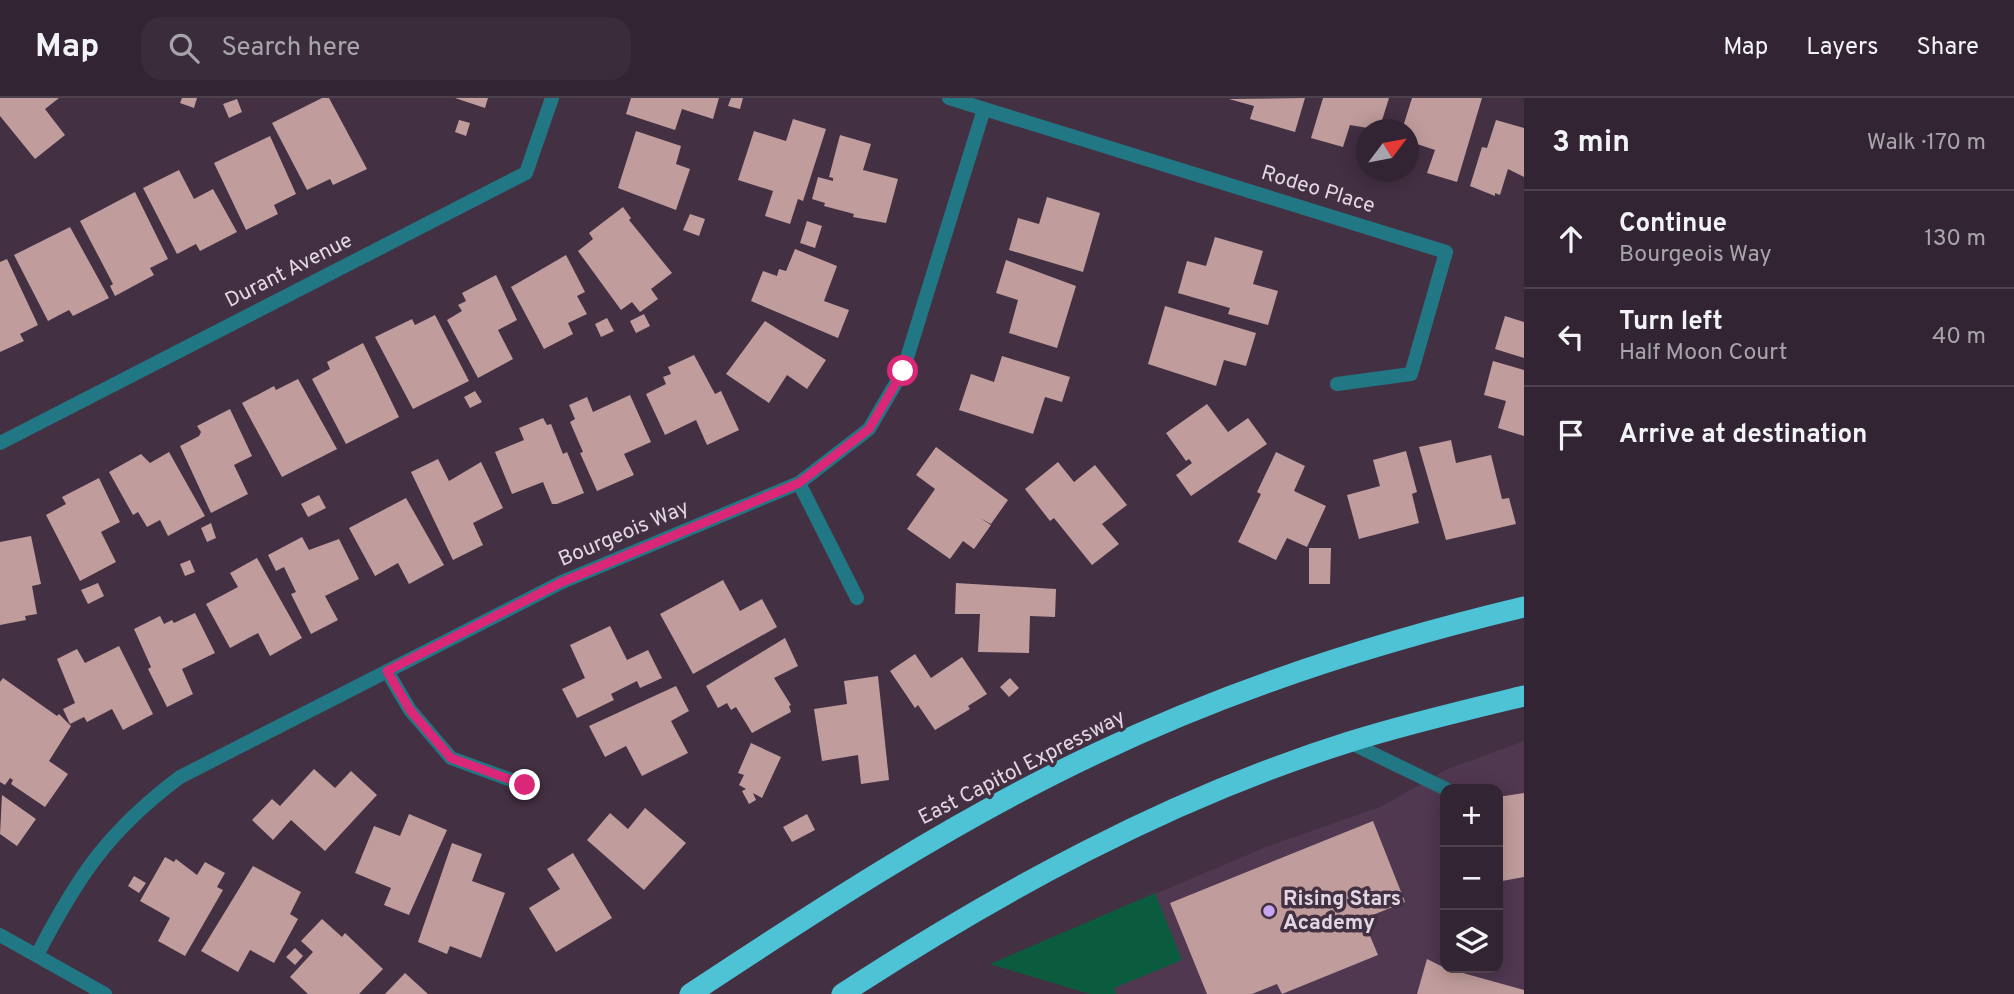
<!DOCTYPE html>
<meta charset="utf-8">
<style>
:root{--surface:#322432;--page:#3a2c3a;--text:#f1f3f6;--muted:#a8a4ac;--line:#4d414d}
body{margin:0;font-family:Overpass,sans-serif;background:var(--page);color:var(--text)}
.controls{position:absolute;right:21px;bottom:21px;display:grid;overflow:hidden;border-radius:14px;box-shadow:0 4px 18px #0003}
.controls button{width:63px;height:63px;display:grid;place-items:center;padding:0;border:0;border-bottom:2px solid var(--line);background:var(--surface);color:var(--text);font:35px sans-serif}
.compass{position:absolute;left:1356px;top:21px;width:63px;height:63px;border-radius:50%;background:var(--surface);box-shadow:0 4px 18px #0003;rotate:58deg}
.stop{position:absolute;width:21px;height:21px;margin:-16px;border:5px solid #db2777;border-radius:50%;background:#fff}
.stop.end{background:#db2777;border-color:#fff;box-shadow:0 2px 7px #0008}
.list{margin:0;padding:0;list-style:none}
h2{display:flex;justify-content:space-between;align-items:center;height:91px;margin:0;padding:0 28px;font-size:30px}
h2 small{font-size:23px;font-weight:400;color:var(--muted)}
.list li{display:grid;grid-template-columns:46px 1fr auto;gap:21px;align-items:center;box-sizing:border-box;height:98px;padding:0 28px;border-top:2px solid var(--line)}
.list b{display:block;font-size:26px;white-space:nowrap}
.list p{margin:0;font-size:23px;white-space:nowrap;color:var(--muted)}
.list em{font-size:23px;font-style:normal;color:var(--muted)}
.icon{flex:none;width:38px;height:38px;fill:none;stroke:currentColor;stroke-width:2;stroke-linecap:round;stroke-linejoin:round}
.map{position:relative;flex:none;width:1524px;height:896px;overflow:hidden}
header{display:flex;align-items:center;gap:42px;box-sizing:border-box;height:98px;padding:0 35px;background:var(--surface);border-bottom:2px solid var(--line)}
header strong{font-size:33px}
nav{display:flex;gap:38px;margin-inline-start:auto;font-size:24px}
.search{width:490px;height:63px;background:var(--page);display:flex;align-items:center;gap:18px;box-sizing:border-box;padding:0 24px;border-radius:21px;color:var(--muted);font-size:26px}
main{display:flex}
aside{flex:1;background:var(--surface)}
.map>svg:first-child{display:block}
</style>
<header>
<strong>Map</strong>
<div class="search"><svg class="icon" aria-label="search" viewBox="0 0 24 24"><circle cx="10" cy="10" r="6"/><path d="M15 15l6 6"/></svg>Search here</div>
<nav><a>Map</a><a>Layers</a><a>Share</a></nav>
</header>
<main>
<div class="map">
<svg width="1524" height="896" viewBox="0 0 1524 896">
<rect width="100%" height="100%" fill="#433043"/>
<!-- built -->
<path fill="#503850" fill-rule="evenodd" d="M 1524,643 L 1524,896 L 1090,896 L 990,866 L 1266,749 L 1380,709 L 1448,671 ZM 1445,691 L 1498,691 L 1498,870 L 1445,870 Z"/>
<!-- green -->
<path fill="#0b5b3e" d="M 1155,795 L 1182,862 L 1114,890 L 1116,896 L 1090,896 L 990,866 Z"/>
<!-- building -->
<path fill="#c09d9c" d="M 0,0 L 59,0 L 45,11 L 65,37 L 35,61 L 0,18 Z
M 182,0 L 197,0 L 194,10 L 180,5 Z
M 322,0 L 329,0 L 367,71 L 333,87 L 330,81 L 307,92 L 272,25 Z
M 455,0 L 488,0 L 485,10 Z
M 631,0 L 719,0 L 713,21 L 682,11 L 675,32 L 626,16 Z
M 731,0 L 743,0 L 740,11 L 728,8 Z
M 1305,0 L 1295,34 L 1250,21 L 1254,8 L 1229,1 Z
M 1323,0 L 1389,0 L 1379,32 L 1350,27 L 1343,49 L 1311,40 Z
M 1412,0 L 1482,0 L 1457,84 L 1427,75 L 1435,52 L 1408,43 L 1408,32 L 1402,32 Z
M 237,1 L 242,14 L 229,20 L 223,6 Z
M 793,21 L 826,31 L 803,103 L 798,101 L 790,126 L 765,118 L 773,93 L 738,82 L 754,33 L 786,43 Z
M 459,22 L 470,25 L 466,38 L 455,34 Z
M 1496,22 L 1524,30 L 1524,79 L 1508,71 L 1500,97 L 1495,95 L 1495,98 L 1470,88 L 1482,49 L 1487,50 Z
M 636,33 L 681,48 L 676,66 L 690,71 L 676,112 L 618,90 Z
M 840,37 L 871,46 L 863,72 L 898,81 L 886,125 L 853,119 L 854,116 L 824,108 L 825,105 L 812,101 L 818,79 L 833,83 L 833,80 L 829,79 Z
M 270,38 L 296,96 L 274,107 L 278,116 L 246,132 L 214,65 Z
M 179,72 L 194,101 L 213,91 L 237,134 L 200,153 L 196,146 L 177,156 L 143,90 Z
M 135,94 L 168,161 L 150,170 L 154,177 L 115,198 L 110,188 L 113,186 L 80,123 Z
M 1047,99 L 1100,115 L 1083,174 L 1009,152 L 1018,120 L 1039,126 Z
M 623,109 L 631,120 L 629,122 L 672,175 L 651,191 L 658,201 L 640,214 L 632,204 L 621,212 L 578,153 L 593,141 L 589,135 Z
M 690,116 L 705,121 L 699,138 L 683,132 Z
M 807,123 L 822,128 L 815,150 L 800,145 Z
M 70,129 L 109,200 L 73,218 L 69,212 L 48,223 L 14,157 Z
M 1215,139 L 1263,153 L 1253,186 L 1278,193 L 1268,227 L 1228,216 L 1230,210 L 1178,195 L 1187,163 L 1206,168 Z
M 795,151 L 837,168 L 824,203 L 849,212 L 838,240 L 751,203 L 763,173 L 777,178 L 779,171 L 786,173 Z
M 566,157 L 585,194 L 577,198 L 587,216 L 568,225 L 573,236 L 544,251 L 511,189 Z
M 7,161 L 38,227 L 20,236 L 24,243 L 0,254 L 0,164 Z
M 1006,162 L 1076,188 L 1057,250 L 1009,235 L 1018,202 L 996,195 Z
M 496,177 L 517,222 L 498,232 L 513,261 L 478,280 L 447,222 L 462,213 L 458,207 L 466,203 L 462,195 Z
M 1165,208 L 1256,235 L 1246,268 L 1224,262 L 1216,288 L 1148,266 Z
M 644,216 L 650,228 L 636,235 L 630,223 Z
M 435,217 L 469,283 L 413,311 L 375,239 L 412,221 L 415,227 Z
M 1505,218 L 1524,224 L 1524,260 L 1495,251 Z
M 607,220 L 614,233 L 601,239 L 595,226 Z
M 765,223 L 826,262 L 807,291 L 787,277 L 769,305 L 726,276 Z
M 363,245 L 399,319 L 346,346 L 312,281 L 330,271 L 327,264 Z
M 694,257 L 715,296 L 721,293 L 739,332 L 707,347 L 696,322 L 665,337 L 646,296 L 666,286 L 663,279 L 671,276 L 668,269 Z
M 1002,258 L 1070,279 L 1062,304 L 1045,299 L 1033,336 L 959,312 L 971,276 L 994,284 Z
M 1493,263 L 1524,272 L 1524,338 L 1498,330 L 1506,303 L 1484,297 Z
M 298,281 L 337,351 L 282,379 L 242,305 L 274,288 L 276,292 Z
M 475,293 L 482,304 L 470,310 L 464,299 Z
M 630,297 L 651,344 L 624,356 L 634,377 L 597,393 L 580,355 L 583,354 L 570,324 L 575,321 L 569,307 L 587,299 L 593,314 Z
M 1207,306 L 1228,334 L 1248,320 L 1267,346 L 1191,398 L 1176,377 L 1192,365 L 1189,361 L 1186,363 L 1166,335 Z
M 230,311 L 252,358 L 234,367 L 248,396 L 211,415 L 180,348 L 199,338 L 201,334 L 197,328 Z
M 543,320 L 547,327 L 551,326 L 563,356 L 567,354 L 584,395 L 557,406 L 552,406 L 543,384 L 512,396 L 495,354 L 524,342 L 519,330 Z
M 1451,342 L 1456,365 L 1491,357 L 1502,401 L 1509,400 L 1516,426 L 1446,442 L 1419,349 Z
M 936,349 L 1008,402 L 991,426 L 980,420 L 991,427 L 974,451 L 963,443 L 950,461 L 907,431 L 935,391 L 916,377 Z
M 1406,353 L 1417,394 L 1412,396 L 1419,425 L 1359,441 L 1347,397 L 1380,388 L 1373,362 Z
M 169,354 L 205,418 L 168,438 L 160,422 L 147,429 L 138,414 L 133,417 L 109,374 L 141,356 L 150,365 Z
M 1276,354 L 1305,368 L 1294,393 L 1326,408 L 1307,449 L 1287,440 L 1276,462 L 1238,444 L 1261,396 L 1257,394 Z
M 438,361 L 449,383 L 481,364 L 503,410 L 473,425 L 483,447 L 453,462 L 411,374 Z
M 1058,364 L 1074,384 L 1095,367 L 1127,407 L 1102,426 L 1119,446 L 1092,467 L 1054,420 L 1050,423 L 1025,391 Z
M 99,380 L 120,424 L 101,434 L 116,464 L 80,483 L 46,417 L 66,406 L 62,399 Z
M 319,397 L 326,410 L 308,419 L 301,406 Z
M 406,400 L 444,467 L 409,486 L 398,465 L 375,478 L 349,430 Z
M 211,425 L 216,440 L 207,444 L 201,430 Z
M 31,438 L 41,486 L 32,488 L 37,516 L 25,518 L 26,522 L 0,527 L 0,444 Z
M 302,439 L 309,452 L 339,441 L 359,481 L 325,498 L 338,522 L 311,536 L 291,496 L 296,494 L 284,469 L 276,473 L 268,457 Z
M 1309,450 L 1331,450 L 1330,486 L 1309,486 Z
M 257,460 L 302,540 L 270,558 L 258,535 L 230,550 L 206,506 L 238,489 L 230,475 Z
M 190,462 L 195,474 L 185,478 L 180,466 Z
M 723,482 L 740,513 L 762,501 L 777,529 L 693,576 L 660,516 Z
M 98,485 L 104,498 L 88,506 L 81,492 Z
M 956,485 L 1056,491 L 1055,519 L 1030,518 L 1029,555 L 978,554 L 980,516 L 955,516 Z
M 195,515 L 215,555 L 182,571 L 193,596 L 167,609 L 148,571 L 151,569 L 134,531 L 160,518 L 164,526 L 172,522 L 174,525 Z
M 610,528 L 627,562 L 648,552 L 662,580 L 640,590 L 637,583 L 611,596 L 614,602 L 577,620 L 562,591 L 585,580 L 570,547 Z
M 785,540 L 798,568 L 774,580 L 791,607 L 789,608 L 791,614 L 752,635 L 736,609 L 731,612 L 727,605 L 718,610 L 706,588 Z
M 119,548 L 153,616 L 123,632 L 112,611 L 87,624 L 84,619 L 70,626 L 63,611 L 75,605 L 57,561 L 77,551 L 85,565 Z
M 915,556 L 931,580 L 962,559 L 987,596 L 968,608 L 970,611 L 935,632 L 918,607 L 915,610 L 890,573 Z
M 878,578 L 889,682 L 861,686 L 858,657 L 822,663 L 814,611 L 847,606 L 844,583 Z
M 3,580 L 57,618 L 59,616 L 71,628 L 49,663 L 68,676 L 45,709 L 11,686 L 13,682 L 10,680 L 5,687 L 0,684 L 0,584 Z
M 1010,580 L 1019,590 L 1009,599 L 1000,589 Z
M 676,588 L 689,613 L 671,623 L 688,655 L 642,678 L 626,648 L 605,659 L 589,628 Z
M 751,645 L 781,659 L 762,700 L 753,695 L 756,702 L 749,706 L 742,693 L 746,691 L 739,687 L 744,677 L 738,675 Z
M 314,671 L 335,690 L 351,673 L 377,697 L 325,753 L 291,722 L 273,742 L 252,722 L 272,701 L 280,708 Z
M 1524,695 L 1524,779 L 1502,783 L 1498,761 L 1498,699 Z
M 2,697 L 36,721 L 17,748 L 0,736 Z
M 645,710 L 686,745 L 644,792 L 587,742 L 610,715 L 628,731 Z
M 409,716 L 447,732 L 409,817 L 384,807 L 391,790 L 355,775 L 374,728 L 400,738 Z
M 807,716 L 815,732 L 792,744 L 783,729 Z
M 1373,723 L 1405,804 L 1363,821 L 1378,857 L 1282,896 L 1277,886 L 1252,896 L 1207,896 L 1170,805 Z
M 452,745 L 482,756 L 472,783 L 505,795 L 481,860 L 450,848 L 447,856 L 418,844 Z
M 573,755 L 612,820 L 556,854 L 529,810 L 560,791 L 547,771 Z
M 165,759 L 174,764 L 176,761 L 197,777 L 205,764 L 225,775 L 217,789 L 223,792 L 185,858 L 158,843 L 170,820 L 140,803 Z
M 253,768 L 301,794 L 290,816 L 298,821 L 274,865 L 250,852 L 238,874 L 201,853 Z
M 134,778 L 146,785 L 139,795 L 128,788 Z
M 322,821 L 342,839 L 345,835 L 383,871 L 359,896 L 308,896 L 290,879 L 313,854 L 301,843 Z
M 295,850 L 303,858 L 295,867 L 286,859 Z
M 1427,861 L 1445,870 L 1524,892 L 1524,896 L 1417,896 Z
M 405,875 L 428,896 L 385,896 Z"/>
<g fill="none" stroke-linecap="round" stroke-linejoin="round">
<!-- lane -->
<path stroke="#227784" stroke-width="14" d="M 1349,644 L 1446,691"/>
<!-- street -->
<path stroke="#227784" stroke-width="14" d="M 949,0 L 1446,154 L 1411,276 L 1337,286
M 0,345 L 526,75 L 552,0
M 799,385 L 857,500
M 387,573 L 410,612 L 451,660 L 525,687
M 0,837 L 105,896
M 37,857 C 78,778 108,733 180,679 L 562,484 L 799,385 L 869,331 L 903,273 L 984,11"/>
<!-- highway -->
<path stroke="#4dc3d5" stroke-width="21" d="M 690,896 C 820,810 953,723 1095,656 C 1231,591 1377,544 1524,509
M 842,896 C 1000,793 1168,701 1349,644 C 1406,626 1466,612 1524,598"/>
</g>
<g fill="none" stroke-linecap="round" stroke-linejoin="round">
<!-- route -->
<path stroke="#db2777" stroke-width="9" d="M 525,687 L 451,660 L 410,612 L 387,573 L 562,484 L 799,385 L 869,331 L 903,273"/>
</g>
<!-- markers -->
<circle fill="#c6a6f0" stroke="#433043" stroke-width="2.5" cx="1269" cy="813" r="7"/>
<g text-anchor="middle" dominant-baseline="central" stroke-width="7" stroke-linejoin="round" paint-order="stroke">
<!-- street labels -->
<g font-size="21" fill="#e3d7e3" stroke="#433043">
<text transform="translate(1318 92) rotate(17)">Rodeo Place</text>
<text transform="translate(289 173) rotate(-27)">Durant Avenue</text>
<text transform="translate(624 436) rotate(-23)">Bourgeois Way</text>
<text transform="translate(1022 670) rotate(-27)">East Capitol Expressway</text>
</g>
<!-- poi labels -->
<g font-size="21" font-weight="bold" fill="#e3d7e3" stroke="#433043" text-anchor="start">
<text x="1283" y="801">Rising Stars<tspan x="1283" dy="24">Academy</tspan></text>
</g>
</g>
</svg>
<div class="controls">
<button>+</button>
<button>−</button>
<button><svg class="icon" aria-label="layers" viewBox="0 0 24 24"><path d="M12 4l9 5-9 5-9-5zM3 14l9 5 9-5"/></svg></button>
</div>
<svg class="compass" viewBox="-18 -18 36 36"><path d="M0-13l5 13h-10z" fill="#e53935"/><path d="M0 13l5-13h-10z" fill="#a8a4ac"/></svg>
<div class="stop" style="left:903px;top:273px"></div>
<div class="stop end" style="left:525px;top:687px"></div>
</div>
<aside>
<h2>3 min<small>Walk · 170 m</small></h2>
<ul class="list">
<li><svg class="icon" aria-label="ahead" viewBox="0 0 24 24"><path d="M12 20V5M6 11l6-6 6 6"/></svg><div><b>Continue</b><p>Bourgeois Way</p></div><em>130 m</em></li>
<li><svg class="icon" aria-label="left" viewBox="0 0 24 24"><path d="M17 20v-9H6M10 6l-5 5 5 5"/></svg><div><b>Turn left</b><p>Half Moon Court</p></div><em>40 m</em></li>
<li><svg class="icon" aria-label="arrive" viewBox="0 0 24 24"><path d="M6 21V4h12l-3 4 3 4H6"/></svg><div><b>Arrive at destination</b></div></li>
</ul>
</aside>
</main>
